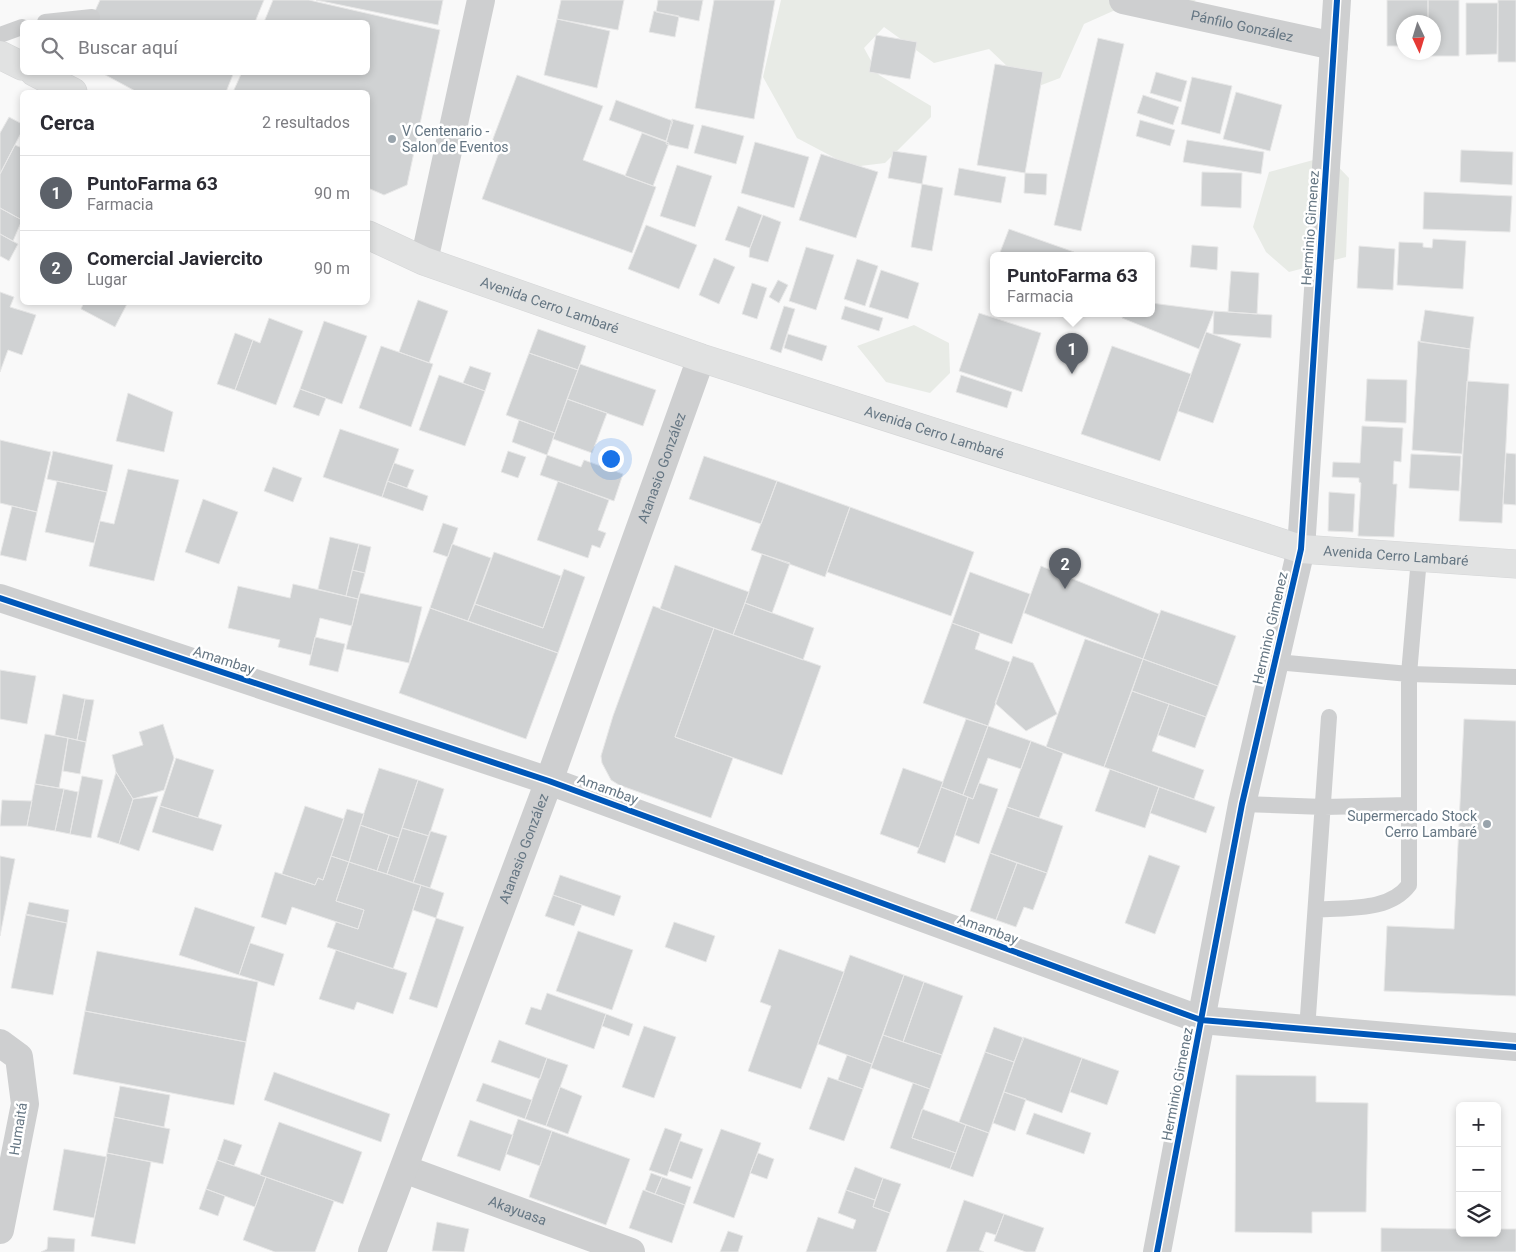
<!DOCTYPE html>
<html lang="es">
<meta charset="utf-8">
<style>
:root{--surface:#fff;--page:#f2f2f3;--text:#2b2b33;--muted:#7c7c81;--line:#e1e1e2;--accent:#5c6169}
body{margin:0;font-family:Roboto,sans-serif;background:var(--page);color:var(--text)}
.controls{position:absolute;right:15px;bottom:15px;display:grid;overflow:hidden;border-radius:8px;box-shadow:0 2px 8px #0003}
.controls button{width:45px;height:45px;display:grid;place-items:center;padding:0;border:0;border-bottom:1px solid var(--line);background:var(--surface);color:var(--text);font:25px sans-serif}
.compass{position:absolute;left:1396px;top:15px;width:45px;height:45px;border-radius:50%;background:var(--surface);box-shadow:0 2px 8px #0003;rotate:176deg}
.you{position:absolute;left:610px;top:458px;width:18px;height:18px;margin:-12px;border:4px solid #fff;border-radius:50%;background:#1a73e8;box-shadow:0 0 0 8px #1a73e833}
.badge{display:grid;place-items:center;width:32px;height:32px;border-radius:50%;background:var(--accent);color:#fff;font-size:16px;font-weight:700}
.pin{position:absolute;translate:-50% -41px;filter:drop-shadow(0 1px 2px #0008)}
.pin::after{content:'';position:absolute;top:26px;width:18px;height:15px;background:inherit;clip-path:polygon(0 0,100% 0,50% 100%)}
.popup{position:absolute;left:990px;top:252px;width:165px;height:65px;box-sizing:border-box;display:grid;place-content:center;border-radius:8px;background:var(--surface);filter:drop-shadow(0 1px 4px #0005);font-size:16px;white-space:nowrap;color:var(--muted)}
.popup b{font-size:19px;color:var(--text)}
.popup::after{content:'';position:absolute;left:50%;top:100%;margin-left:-10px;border:10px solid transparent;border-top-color:var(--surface)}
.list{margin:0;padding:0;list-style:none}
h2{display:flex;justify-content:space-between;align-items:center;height:65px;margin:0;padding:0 20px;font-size:21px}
h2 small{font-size:16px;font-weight:400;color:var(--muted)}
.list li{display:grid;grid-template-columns:32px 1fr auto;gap:15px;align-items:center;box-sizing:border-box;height:75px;padding:0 20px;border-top:1px solid var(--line)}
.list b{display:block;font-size:19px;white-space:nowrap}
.list p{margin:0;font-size:16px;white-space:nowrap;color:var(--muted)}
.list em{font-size:16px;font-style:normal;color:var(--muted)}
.icon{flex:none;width:28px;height:28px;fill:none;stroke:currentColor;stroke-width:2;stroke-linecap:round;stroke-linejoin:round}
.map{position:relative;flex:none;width:1516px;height:1252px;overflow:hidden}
.search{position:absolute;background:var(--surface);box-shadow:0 2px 8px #0003;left:20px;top:20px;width:350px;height:55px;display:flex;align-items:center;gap:12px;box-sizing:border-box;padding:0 18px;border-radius:8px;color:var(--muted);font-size:19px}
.panel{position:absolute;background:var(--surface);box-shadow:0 2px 8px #0003;left:20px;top:90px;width:350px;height:215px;border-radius:8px}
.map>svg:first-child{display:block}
</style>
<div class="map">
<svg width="1516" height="1252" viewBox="0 0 1516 1252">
<rect width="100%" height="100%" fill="#f9f9f9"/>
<!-- green -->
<path fill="#e8ebe6" d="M 781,0 L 1196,0 L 1170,16 L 1113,11 L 1084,24 L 1060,78 L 1031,89 L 989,49 L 934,63 L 884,27 L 864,48 L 879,75 L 931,106 L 931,117 L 885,163 L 852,167 L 797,138 L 763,77 Z
M 1328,156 L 1349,178 L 1346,257 L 1289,272 L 1266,252 L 1253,227 L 1269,172 Z
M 914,325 L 949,343 L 950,373 L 930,393 L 886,382 L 857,346 Z"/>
<!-- building -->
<path fill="#d0d2d3" stroke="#e8e8e8" d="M 100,0 L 264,0 L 255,22 L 90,22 Z
M 273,0 L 309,0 L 440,30 L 407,185 L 384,195 L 368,188 L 368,92 L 233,92 L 242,72 L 368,72 L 368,22 L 264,22 Z
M 316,0 L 443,0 L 438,25 Z
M 561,0 L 624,0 L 618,30 L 557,19 Z
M 658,0 L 703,0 L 699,21 L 656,12 Z
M 714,0 L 775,0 L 754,119 L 695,108 Z
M 1387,0 L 1428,0 L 1428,22 L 1404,22 L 1404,46 L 1387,46 Z
M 1428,0 L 1459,0 L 1459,56 L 1428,56 L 1428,52 L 1434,52 L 1434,22 L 1428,22 Z
M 1498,0 L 1516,0 L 1516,62 L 1498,62 Z
M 1466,3 L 1498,3 L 1497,54 L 1466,55 Z
M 654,11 L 679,16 L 675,37 L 649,32 Z
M 557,19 L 610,31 L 597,88 L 544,75 Z
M 876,35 L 917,42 L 910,79 L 869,72 Z
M 1098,38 L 1124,44 L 1081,231 L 1054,225 Z
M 995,64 L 1043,72 L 1025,173 L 977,165 Z
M 100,72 L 234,72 L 226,92 L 137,92 Z
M 1156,72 L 1187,81 L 1181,102 L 1150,93 Z
M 517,75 L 603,106 L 583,160 L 656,187 L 632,253 L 482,199 L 501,147 L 491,144 Z
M 1192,77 L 1232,86 L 1220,134 L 1181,124 Z
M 1236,92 L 1282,105 L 1270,151 L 1223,139 Z
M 1143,95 L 1179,107 L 1173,125 L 1137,113 Z
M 616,100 L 673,121 L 666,141 L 609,120 Z
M 9,117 L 22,124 L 22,131 L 0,174 L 0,133 Z
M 672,119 L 694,125 L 688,149 L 666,144 Z
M 1140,120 L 1175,130 L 1170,146 L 1136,136 Z
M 702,125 L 744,136 L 736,164 L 694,153 Z
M 642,133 L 669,143 L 653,186 L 625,176 Z
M 1187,140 L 1264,152 L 1261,174 L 1183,162 Z
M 755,142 L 809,157 L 794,208 L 741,193 Z
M 15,145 L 22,148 L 22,220 L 0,208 L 0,174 Z
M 1461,150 L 1513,152 L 1512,185 L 1460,182 Z
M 893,151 L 927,156 L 922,184 L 888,178 Z
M 821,154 L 878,172 L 856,238 L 799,220 Z
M 677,165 L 712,176 L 695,227 L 660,216 Z
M 959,168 L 1006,177 L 1001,203 L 954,195 Z
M 1202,172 L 1242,173 L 1241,208 L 1201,206 Z
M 1025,173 L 1047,174 L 1046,195 L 1024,193 Z
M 922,184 L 943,188 L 932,251 L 911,247 Z
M 1424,192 L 1512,196 L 1510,232 L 1423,229 Z
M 738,206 L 762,215 L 750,248 L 725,240 Z
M 0,208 L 22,220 L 13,241 L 0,234 Z
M 763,215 L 781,222 L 768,262 L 749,257 L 750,248 Z
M 646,225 L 697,245 L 679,289 L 628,269 Z
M 1009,229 L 1074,252 L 1073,255 L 999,255 Z
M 0,234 L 18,244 L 9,261 L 0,256 Z
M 1433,239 L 1466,241 L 1463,289 L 1397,285 L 1399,242 L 1423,243 L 1423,247 L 1432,248 Z
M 1192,245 L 1218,247 L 1217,270 L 1190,267 Z
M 1359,246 L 1395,249 L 1393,290 L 1357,288 Z
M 806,247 L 834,255 L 816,310 L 789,301 Z
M 714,258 L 735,267 L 719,304 L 699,295 Z
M 857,259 L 878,266 L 865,306 L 844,299 Z
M 881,270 L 919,283 L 908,319 L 869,307 Z
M 1231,271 L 1259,273 L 1257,314 L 1228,312 Z
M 778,280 L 788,285 L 779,303 L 769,297 Z
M 752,283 L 767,288 L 757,319 L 742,314 Z
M 0,292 L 14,297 L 10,307 L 36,315 L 22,355 L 8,350 L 0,372 Z
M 418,300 L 448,311 L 429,363 L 399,352 Z
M 84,302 L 128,302 L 115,327 L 81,309 Z
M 1151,303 L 1214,311 L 1199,349 L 1122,318 L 1125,313 L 1151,313 Z
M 784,306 L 795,309 L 781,353 L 770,349 Z
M 845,306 L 883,318 L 879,331 L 841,319 Z
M 1425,310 L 1474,317 L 1470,349 L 1420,342 Z
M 1214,311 L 1272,315 L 1271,338 L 1213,334 Z
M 979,313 L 1041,333 L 1022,392 L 959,371 Z
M 269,318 L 303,331 L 276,405 L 235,390 L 253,340 L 260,343 Z
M 324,321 L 367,336 L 342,404 L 300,389 Z
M 538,329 L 586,346 L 578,370 L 529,353 Z
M 1206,332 L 1241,344 L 1213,423 L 1178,411 Z
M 235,333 L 253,340 L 235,390 L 217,384 Z
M 788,334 L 827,346 L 822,361 L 784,348 Z
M 1418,341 L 1470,349 L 1462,454 L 1412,450 Z
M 381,346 L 433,364 L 411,427 L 359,408 Z
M 1112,346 L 1191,374 L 1160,461 L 1081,434 Z
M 529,353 L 578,370 L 555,433 L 506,415 Z
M 580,364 L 656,390 L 643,426 L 567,399 Z
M 470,366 L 491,373 L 485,391 L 463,383 Z
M 439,375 L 485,391 L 465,446 L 419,430 Z
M 961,375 L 1012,392 L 1007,408 L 956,392 Z
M 1367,379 L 1407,380 L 1406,423 L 1365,421 Z
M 1467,381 L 1509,384 L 1502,523 L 1459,521 Z
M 300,389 L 326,398 L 319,416 L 293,407 Z
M 128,393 L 173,412 L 164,452 L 116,441 Z
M 567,399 L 607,413 L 592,453 L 553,439 Z
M 519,420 L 555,433 L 547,455 L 512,442 Z
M 1362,426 L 1403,428 L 1401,462 L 1394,461 L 1393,484 L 1397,484 L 1394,537 L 1358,536 L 1361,483 L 1359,482 L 1359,478 L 1332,477 L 1333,462 L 1360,463 Z
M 340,429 L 399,449 L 382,497 L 323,477 Z
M 0,440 L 51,452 L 37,512 L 0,503 Z
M 53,451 L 113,465 L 107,492 L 47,479 Z
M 508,451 L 526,457 L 518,478 L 501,472 Z
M 1506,453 L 1516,454 L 1516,505 L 1503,504 Z
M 1411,454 L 1461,456 L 1459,491 L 1409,488 Z
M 547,455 L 581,467 L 584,460 L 623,474 L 614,501 L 540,475 Z
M 704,456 L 777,481 L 761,524 L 689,499 Z
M 394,463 L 414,470 L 407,488 L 387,481 Z
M 273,467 L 302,478 L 293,502 L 264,491 Z
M 128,469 L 179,480 L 154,581 L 89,566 L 100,521 L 114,524 Z
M 57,481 L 107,492 L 94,543 L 45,532 Z
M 387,481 L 428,496 L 423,511 L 382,497 Z
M 558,481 L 609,500 L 598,530 L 606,533 L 600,548 L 592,545 L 588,558 L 537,540 Z
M 777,481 L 850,507 L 825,577 L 751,550 Z
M 1329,492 L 1355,494 L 1353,532 L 1328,531 Z
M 203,499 L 238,512 L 219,564 L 185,552 Z
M 12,506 L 37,512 L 26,561 L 0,555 Z
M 850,507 L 974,552 L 951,616 L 827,572 Z
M 443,523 L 458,528 L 448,557 L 433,552 Z
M 330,537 L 359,544 L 346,596 L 318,589 Z
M 359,544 L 371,547 L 365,573 L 352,570 Z
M 452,544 L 491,558 L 468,621 L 430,608 Z
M 494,552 L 561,576 L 543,628 L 475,604 Z
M 762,554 L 790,563 L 772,613 L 745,603 Z
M 675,565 L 749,592 L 733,635 L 660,609 Z
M 1041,566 L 1159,614 L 1143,659 L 1024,613 Z
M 564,569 L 585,577 L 558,653 L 468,621 L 475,604 L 543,628 Z
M 352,570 L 365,573 L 358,599 L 346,596 Z
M 970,572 L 1030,594 L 1012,644 L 952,623 Z
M 293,584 L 358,599 L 352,626 L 320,618 L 311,655 L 278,647 L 280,640 L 228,628 L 238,586 L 290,598 Z
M 360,593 L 422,607 L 409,663 L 346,649 Z
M 745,603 L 814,628 L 803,660 L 733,635 Z
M 653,606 L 714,628 L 675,737 L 733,758 L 711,818 L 619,785 L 611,780 L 602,763 L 601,756 L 613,716 Z
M 430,608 L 558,653 L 526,739 L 399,693 Z
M 1161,610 L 1236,636 L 1218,686 L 1143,659 Z
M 952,623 L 980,633 L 975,649 L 1010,662 L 988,726 L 923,703 Z
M 714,628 L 821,666 L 782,775 L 675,737 Z
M 315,637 L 345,644 L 338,672 L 309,665 Z
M 1085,639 L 1143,659 L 1104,767 L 1046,747 Z
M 1013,656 L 1033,663 L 1057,714 L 1026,731 L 995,703 Z
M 1143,659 L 1218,686 L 1206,717 L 1132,691 Z
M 0,670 L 36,676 L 27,724 L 0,719 Z
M 1132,691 L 1169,704 L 1152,751 L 1204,770 L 1194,799 L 1104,767 Z
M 63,694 L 85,699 L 77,740 L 55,735 Z
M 85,699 L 94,700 L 86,742 L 77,740 Z
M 1169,704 L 1206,717 L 1195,748 L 1158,735 Z
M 966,719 L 988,726 L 963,795 L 941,787 Z
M 1464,719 L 1516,721 L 1516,996 L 1384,991 L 1387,926 L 1454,929 Z
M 163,724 L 174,758 L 164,790 L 133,799 L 116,772 L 112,755 L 143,745 L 139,732 Z
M 988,726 L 1031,741 L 1021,769 L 988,758 L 973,799 L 963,795 Z
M 45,734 L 68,738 L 59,788 L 35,784 Z
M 68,738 L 86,742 L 80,774 L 63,771 Z
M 1031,741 L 1063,753 L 1039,818 L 1007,807 Z
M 176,758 L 214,770 L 198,818 L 160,806 Z
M 379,768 L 418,780 L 399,838 L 360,825 Z
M 903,768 L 943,782 L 919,848 L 880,834 Z
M 1110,769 L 1159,787 L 1145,828 L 1095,811 Z
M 116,772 L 133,799 L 119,844 L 97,837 Z
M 82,776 L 103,780 L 91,838 L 70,834 Z
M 418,780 L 444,789 L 429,836 L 402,828 Z
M 979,783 L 998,789 L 979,844 L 955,835 L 968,797 L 973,799 Z
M 35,784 L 64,789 L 55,831 L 27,826 Z
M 941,787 L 968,797 L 945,863 L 917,853 Z
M 1159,787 L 1215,807 L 1206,833 L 1150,813 Z
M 64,789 L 78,792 L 70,834 L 55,831 Z
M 158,796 L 139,851 L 119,844 L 133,799 Z
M 2,800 L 32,801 L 27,826 L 0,826 Z
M 160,806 L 222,825 L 213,851 L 152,832 Z
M 305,806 L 344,819 L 323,880 L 318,878 L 315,885 L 282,874 Z
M 1007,807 L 1063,826 L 1047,873 L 990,853 Z
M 347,809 L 364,814 L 349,862 L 331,856 Z
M 360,825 L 389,835 L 377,871 L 349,862 Z
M 402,828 L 429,836 L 413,883 L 387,874 Z
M 430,831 L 447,836 L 430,888 L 413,883 Z
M 389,835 L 399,838 L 387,874 L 377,871 Z
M 990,853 L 1017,863 L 996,920 L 970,911 Z
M 1149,855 L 1180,866 L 1155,934 L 1125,923 Z
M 0,856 L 15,859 L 0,936 Z
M 331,856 L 349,862 L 336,901 L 364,910 L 358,929 L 292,907 L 286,925 L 261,917 L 275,872 L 315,885 L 318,878 L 323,880 Z
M 349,862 L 421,885 L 393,969 L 327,947 L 336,922 L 358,929 L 364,910 L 336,901 Z
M 1017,863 L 1047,873 L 1033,910 L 1024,907 L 1016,927 L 996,920 Z
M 560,875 L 621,896 L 614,916 L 553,895 Z
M 421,885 L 444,893 L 436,918 L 413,910 Z
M 553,895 L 582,905 L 574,926 L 545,916 Z
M 29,902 L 69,910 L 67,923 L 26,915 Z
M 195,907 L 255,927 L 239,975 L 179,955 Z
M 26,914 L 67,923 L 53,995 L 11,988 Z
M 436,918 L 464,927 L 437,1008 L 409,999 Z
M 674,922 L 715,936 L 706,962 L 665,947 Z
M 578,931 L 633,950 L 612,1010 L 556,991 Z
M 250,943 L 284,954 L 274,986 L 239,975 Z
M 779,949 L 844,972 L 801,1089 L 748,1071 L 771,1006 L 760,1002 Z
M 336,950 L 407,973 L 393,1014 L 357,1002 L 354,1010 L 319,999 Z
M 97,951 L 258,982 L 246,1042 L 85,1011 Z
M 850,955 L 904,975 L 872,1064 L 818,1044 Z
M 904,975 L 924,982 L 903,1042 L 883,1035 Z
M 924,982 L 963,996 L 942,1055 L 903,1042 Z
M 547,993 L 606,1014 L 594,1049 L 525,1024 L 531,1007 L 541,1010 Z
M 85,1011 L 246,1042 L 234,1105 L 73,1074 Z
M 606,1014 L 633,1024 L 629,1036 L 602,1026 Z
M 644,1026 L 676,1037 L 654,1098 L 622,1087 Z
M 994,1027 L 1024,1038 L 1014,1062 L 985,1052 Z
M 883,1035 L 942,1055 L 930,1089 L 871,1068 Z
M 1023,1037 L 1082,1058 L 1062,1113 L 1004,1092 Z
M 499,1040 L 547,1058 L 540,1079 L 491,1062 Z
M 985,1052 L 1014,1062 L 989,1133 L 959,1122 Z
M 847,1055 L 872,1064 L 863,1089 L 838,1080 Z
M 547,1058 L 568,1065 L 546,1126 L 525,1119 Z
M 1082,1058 L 1119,1071 L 1107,1105 L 1070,1092 Z
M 274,1072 L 390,1114 L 381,1142 L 264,1100 Z
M 1236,1075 L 1316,1076 L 1316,1102 L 1368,1103 L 1366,1212 L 1312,1212 L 1312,1233 L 1235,1232 Z
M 828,1077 L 863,1089 L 844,1141 L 809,1129 Z
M 483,1083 L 532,1100 L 525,1119 L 476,1101 Z
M 913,1083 L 930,1089 L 912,1138 L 956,1153 L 950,1169 L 890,1148 Z
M 120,1086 L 170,1095 L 164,1127 L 114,1117 Z
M 560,1087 L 582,1096 L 568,1134 L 546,1126 Z
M 1004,1092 L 1026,1099 L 1015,1131 L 993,1123 Z
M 922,1109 L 966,1125 L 956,1153 L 912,1138 Z
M 1034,1113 L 1091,1133 L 1084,1154 L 1026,1134 Z
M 114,1117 L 170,1129 L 163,1164 L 107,1153 Z
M 518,1119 L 552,1131 L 540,1166 L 506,1154 Z
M 470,1120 L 513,1135 L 500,1171 L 457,1156 Z
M 279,1122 L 362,1152 L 343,1204 L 260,1175 Z
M 966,1125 L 989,1133 L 973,1177 L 950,1169 Z
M 665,1128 L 682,1134 L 667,1176 L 649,1170 Z
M 721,1129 L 761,1143 L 734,1218 L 693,1203 Z
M 552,1131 L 630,1159 L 606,1225 L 529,1197 Z
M 224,1139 L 242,1145 L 234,1166 L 217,1160 Z
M 680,1141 L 703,1149 L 692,1179 L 669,1171 Z
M 64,1149 L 107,1157 L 94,1218 L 53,1210 Z
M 107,1153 L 151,1162 L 135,1244 L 91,1236 Z
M 758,1153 L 774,1159 L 767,1179 L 750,1173 Z
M 217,1160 L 266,1177 L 255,1207 L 206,1189 Z
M 855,1167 L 883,1178 L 875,1200 L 846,1190 Z
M 651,1173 L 662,1177 L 655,1194 L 645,1190 Z
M 266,1177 L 334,1201 L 315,1252 L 275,1252 L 243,1240 Z
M 662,1177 L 691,1187 L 685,1205 L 655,1194 Z
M 883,1178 L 901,1184 L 890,1213 L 873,1207 Z
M 206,1189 L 225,1196 L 218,1216 L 199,1209 Z
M 643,1190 L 685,1205 L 672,1243 L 629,1228 Z
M 846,1190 L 875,1200 L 873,1207 L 890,1213 L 876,1252 L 806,1252 L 818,1217 L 853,1229 L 856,1220 L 838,1213 Z
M 964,1200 L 1004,1214 L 996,1235 L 986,1232 L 979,1250 L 984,1252 L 946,1252 Z
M 1004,1214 L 1044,1228 L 1035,1252 L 1026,1252 L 994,1241 Z
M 437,1222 L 469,1229 L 464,1252 L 432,1251 Z
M 1381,1228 L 1460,1229 L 1460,1233 L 1497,1233 L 1497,1229 L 1516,1229 L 1516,1252 L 1381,1252 Z
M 728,1231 L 743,1236 L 738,1252 L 720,1252 Z
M 48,1237 L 75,1239 L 74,1252 L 41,1252 L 47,1249 Z"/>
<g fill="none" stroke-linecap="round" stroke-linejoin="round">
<defs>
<g id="secondary">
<path d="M 0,55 L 22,66"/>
<path d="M 34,72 L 73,92"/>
<path id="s4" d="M 368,235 L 424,261 L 701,358 L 1301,549 L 1516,564"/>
</g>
</defs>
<!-- secondary casing -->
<use href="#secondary" stroke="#d5d6d7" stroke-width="29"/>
<!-- lane -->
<path stroke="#cecfd0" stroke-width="16" d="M 45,22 L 92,17
M 0,35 L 22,27
M 1276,662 L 1409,674 L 1516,677
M 1242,804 L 1324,807 L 1409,805
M 1316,910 C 1347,907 1389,912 1409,885 L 1409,674 L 1419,558
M 1307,1030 L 1329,717"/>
<!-- street -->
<g stroke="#cecfd0" stroke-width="28">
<path id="s1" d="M 1123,0 L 1334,46"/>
<path d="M 424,261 L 481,0"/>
<path d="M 0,598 L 549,781 L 1201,1020 L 1516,1047"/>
<path d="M 0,1043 L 19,1057 L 25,1104 L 0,1230"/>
<path id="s2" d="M 404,1169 L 631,1252"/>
<path id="s3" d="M 372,1252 L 549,781 L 701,358"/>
<path d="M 1157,1252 L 1242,804 L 1301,549 L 1337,0"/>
</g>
<!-- secondary -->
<use href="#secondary" stroke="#e1e2e2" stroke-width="28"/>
<defs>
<path id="cycleway" d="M 0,598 L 549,781 L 1201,1020 L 1516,1047
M 1157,1252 L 1242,804 L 1301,549 L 1337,0"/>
</defs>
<!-- cycleway casing -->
<use href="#cycleway" stroke="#fff" stroke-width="9"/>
<!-- cycleway -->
<use href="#cycleway" stroke="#0057b8" stroke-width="6"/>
</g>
<!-- markers -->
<g fill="#99a4ac" stroke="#fff" stroke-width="2">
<circle cx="392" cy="139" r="5"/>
<circle cx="1487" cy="824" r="5"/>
</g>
<g text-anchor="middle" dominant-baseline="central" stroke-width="5" stroke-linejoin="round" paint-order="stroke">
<!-- street labels -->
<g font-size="14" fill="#657683" stroke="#fff">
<text stroke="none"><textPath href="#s1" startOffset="122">Pánfilo González</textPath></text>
<text transform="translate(1310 228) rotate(-86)">Herminio Gimenez</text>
<text stroke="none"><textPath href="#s4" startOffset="195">Avenida Cerro Lambaré</textPath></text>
<text stroke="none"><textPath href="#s4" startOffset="600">Avenida Cerro Lambaré</textPath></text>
<text stroke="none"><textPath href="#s3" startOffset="836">Atanasio González</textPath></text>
<text stroke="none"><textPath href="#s4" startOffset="1080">Avenida Cerro Lambaré</textPath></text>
<text transform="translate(1270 628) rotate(-77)">Herminio Gimenez</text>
<text transform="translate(224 660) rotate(18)">Amambay</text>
<text transform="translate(608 789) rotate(20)">Amambay</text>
<text stroke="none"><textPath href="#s3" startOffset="431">Atanasio González</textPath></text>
<text transform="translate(988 929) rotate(20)">Amambay</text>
<text transform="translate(1177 1084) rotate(-79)">Herminio Gimenez</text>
<text transform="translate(18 1129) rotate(-81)">Humaitá</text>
<text stroke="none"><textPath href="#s2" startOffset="121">Akayuasa</textPath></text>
</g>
<!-- poi labels -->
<g font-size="14" fill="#657683" stroke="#fff" text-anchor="start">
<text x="402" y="131">V Centenario -<tspan x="402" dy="16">Salon de Eventos</tspan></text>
<text x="1477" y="816" text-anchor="end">Supermercado Stock<tspan x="1477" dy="16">Cerro Lambaré</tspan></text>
</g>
</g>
</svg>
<div class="controls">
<button>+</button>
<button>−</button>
<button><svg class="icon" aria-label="layers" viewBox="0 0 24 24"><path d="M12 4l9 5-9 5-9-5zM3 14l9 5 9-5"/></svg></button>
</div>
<svg class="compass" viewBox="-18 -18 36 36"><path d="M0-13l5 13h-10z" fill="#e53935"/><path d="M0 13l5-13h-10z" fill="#7c7c81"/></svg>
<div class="you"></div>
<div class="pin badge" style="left:1072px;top:374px">1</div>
<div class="popup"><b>PuntoFarma 63</b>Farmacia</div>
<div class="pin badge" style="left:1065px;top:589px">2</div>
<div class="search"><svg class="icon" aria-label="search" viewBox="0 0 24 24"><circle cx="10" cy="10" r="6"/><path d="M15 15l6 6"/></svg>Buscar aquí</div>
<section class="panel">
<h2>Cerca<small>2 resultados</small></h2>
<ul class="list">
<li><span class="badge">1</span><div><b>PuntoFarma 63</b><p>Farmacia</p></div><em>90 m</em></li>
<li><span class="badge">2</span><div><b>Comercial Javiercito</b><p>Lugar</p></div><em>90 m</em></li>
</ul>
</section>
</div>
